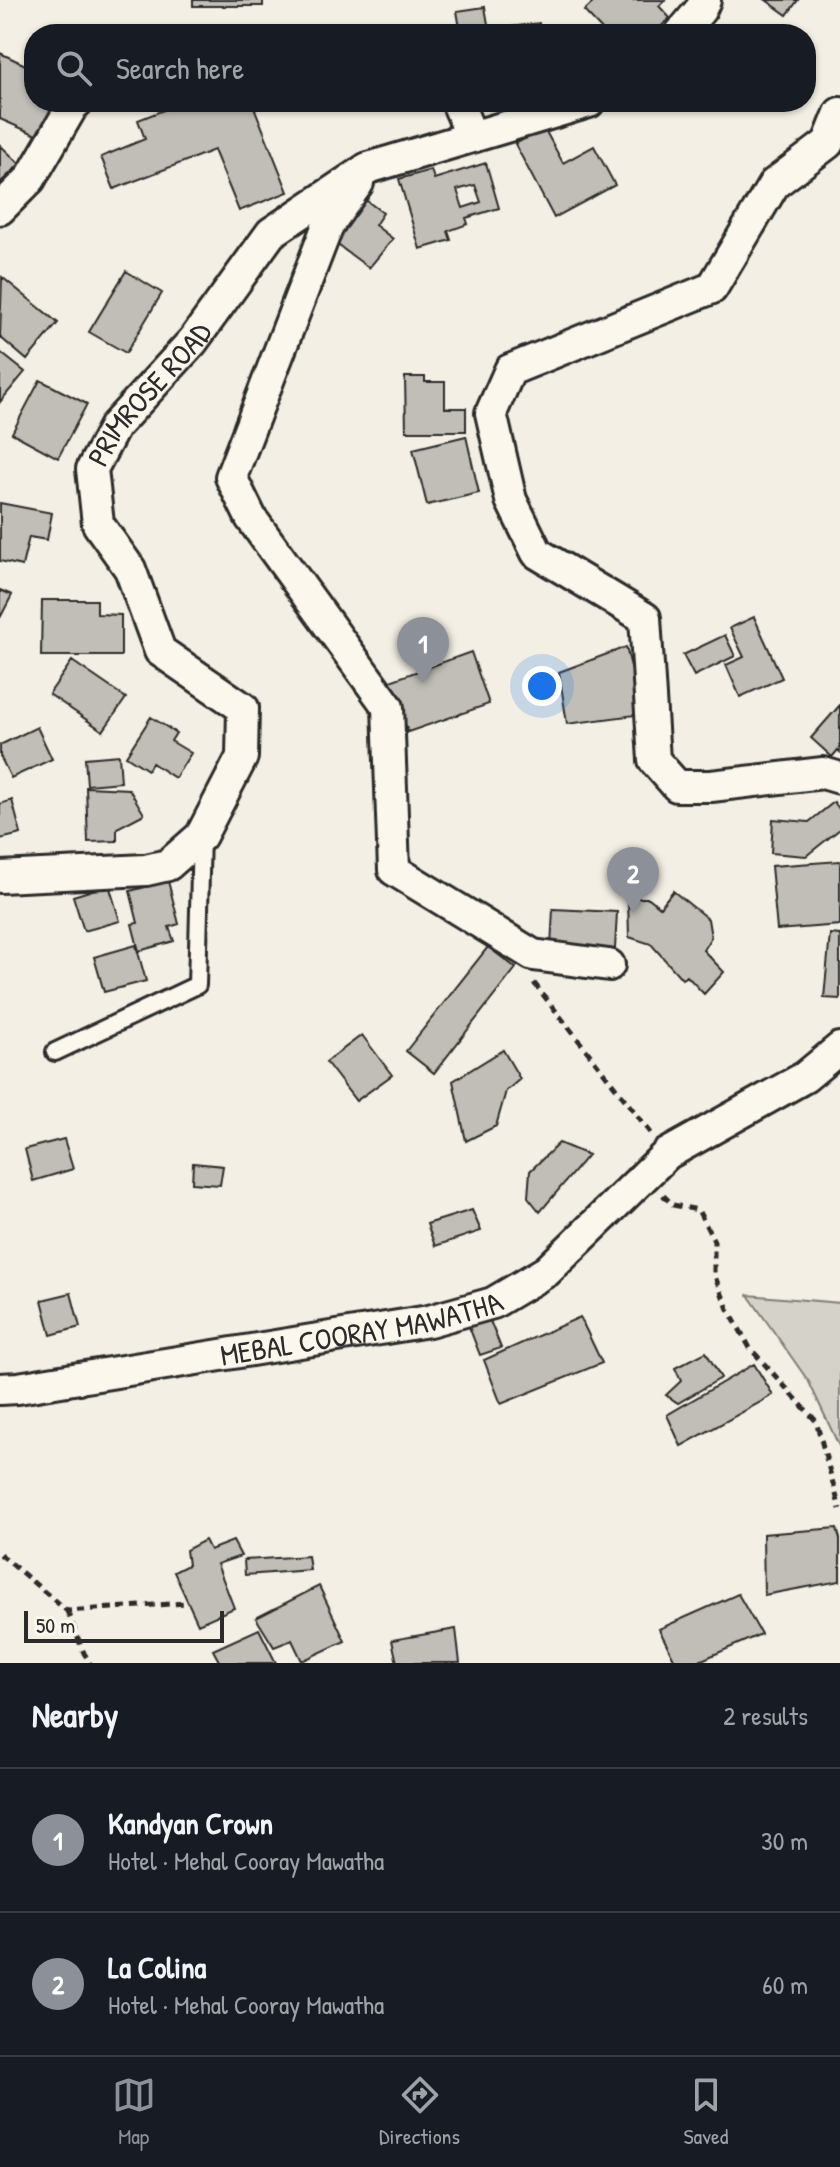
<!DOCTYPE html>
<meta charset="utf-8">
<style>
:root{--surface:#171b24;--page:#20242c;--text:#f1f3f6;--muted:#9ea1a6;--line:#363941;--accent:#8c9099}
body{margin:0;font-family:"Patrick Hand",sans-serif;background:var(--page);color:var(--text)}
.scale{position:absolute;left:24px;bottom:20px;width:200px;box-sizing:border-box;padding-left:8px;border:4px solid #2b2b2b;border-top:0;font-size:22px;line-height:28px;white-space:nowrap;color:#2b2b2b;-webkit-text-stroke:6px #fbf7ec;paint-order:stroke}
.you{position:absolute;left:542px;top:686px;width:28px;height:28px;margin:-20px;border:6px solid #fff;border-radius:50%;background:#1a73e8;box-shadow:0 0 0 12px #1a73e833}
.badge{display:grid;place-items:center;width:52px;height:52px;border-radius:50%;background:var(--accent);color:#fff;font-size:26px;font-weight:700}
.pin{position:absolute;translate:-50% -66px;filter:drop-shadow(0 2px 4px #0008)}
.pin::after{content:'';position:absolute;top:42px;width:28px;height:24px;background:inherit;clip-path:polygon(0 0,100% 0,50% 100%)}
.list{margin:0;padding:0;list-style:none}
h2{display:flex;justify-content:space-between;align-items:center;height:104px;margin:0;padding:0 32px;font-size:34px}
h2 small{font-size:26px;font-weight:400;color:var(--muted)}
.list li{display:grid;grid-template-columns:52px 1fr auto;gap:24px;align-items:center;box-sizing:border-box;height:144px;padding:0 32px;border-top:2px solid var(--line)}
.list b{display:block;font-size:30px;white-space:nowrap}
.list p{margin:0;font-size:26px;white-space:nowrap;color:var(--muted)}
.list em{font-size:26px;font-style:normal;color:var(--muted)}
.icon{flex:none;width:44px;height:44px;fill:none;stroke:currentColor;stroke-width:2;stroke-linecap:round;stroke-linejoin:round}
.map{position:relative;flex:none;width:840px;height:1663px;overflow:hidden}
.search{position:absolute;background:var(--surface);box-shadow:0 2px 6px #0004;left:24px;right:24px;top:24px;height:88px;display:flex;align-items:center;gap:20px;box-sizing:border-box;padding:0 28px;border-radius:32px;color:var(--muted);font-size:30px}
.sheet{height:392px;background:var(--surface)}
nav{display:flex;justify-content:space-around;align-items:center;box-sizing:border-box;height:112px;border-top:2px solid var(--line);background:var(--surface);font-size:22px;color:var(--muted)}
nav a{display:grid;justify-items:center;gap:4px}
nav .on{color:var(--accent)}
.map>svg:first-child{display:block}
</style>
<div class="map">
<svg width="840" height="1663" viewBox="0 0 840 1663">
<rect width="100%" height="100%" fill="#f3efe4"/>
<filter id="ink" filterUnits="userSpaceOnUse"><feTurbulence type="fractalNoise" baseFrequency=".0125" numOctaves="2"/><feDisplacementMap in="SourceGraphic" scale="16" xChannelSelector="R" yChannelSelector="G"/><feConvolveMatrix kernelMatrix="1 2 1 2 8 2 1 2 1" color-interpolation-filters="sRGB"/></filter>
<g filter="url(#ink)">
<!-- green -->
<path fill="#d5d2c9" stroke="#807e7a" stroke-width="2" d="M 748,1295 L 840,1303 L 840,1448 L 809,1382 Z"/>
<!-- building -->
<path fill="#c0beb6" stroke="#2b2b2b" stroke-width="2" fill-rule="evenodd" d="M 193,0 L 263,0 L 263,6 L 193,6 Z
M 596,0 L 665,0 L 659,6 L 670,18 L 653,34 L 606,34 L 584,11 Z
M 766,0 L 798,0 L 787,15 Z
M 485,7 L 489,30 L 539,23 L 541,34 L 461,34 L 457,11 Z
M 0,53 L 34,69 L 34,102 L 57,102 L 41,137 L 0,119 Z
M 184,102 L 252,102 L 288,192 L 239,211 L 214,150 L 114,189 L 101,157 L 145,139 L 138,120 Z
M 544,128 L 563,163 L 594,146 L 615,185 L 554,218 L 515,144 Z
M 0,145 L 20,164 L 0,183 Z
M 486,163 L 499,208 L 466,218 L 468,224 L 448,231 L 451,240 L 420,249 L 399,179 L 431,170 L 434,179 ZM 475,185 L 481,202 L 463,208 L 457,190 Z
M 363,198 L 383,213 L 375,225 L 393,239 L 369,268 L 331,240 Z
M 126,271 L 162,293 L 126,353 L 89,332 Z
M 2,277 L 58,323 L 27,360 L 0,337 Z
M 0,352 L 25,372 L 0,402 Z
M 405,377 L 425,377 L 425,382 L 445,382 L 445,408 L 466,408 L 466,431 L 406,431 Z
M 40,380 L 87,404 L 58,458 L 12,433 Z
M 466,436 L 479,493 L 427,505 L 413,449 Z
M 0,503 L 52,513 L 47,540 L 29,537 L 22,566 L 0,561 Z
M 0,590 L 12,595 L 0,618 Z
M 42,600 L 97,600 L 97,614 L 121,615 L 121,656 L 41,656 Z
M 754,617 L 782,678 L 740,697 L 726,665 L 744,657 L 730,628 Z
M 725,635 L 735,656 L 694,676 L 683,655 Z
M 626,647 L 643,714 L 567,724 L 559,672 Z
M 471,652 L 489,704 L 408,732 L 390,681 Z
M 72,661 L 126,698 L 103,731 L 49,694 Z
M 840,705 L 840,752 L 838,750 L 832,757 L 811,738 Z
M 151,717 L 176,733 L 171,741 L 191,753 L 175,778 L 152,763 L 148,770 L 126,756 Z
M 37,727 L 52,759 L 11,778 L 0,756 L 0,745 Z
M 119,755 L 121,782 L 87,785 L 85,758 Z
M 86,787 L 129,789 L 144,814 L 117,828 L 117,841 L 88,842 Z
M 12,800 L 21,834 L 0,839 L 0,804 Z
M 834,802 L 840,810 L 840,829 L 806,856 L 771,853 L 773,819 L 809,822 Z
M 840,861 L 840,925 L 777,930 L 771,866 Z
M 168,881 L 179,924 L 169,927 L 174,941 L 139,951 L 132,924 L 138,923 L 130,891 Z
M 109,885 L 120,921 L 84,931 L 73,896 Z
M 673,891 L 708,919 L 711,937 L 703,950 L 724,972 L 704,994 L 687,976 L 682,979 L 651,944 L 629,937 L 628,898 L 649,898 L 660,907 Z
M 553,909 L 617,912 L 615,949 L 551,947 Z
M 830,934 L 840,935 L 840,999 L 824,998 Z
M 136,945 L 146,981 L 104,992 L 94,957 Z
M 488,947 L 516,968 L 434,1073 L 406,1051 Z
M 362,1035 L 392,1075 L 356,1101 L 326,1062 Z
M 503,1050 L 520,1079 L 506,1091 L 496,1126 L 466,1141 L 453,1081 Z
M 64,1139 L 73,1169 L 33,1181 L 25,1149 Z
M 559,1143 L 588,1155 L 540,1212 L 528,1197 L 530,1171 Z
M 193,1163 L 223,1166 L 220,1185 L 192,1183 Z
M 472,1210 L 481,1231 L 435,1246 L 427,1224 Z
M 71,1293 L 80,1327 L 51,1335 L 42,1300 Z
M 488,1316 L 501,1348 L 480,1355 L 468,1324 Z
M 580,1317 L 602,1363 L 501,1404 L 484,1360 Z
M 706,1352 L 721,1378 L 678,1403 L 666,1395 L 681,1381 L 675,1368 Z
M 754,1364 L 773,1395 L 681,1446 L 667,1415 Z
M 837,1528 L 840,1539 L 840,1581 L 764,1595 L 763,1534 Z
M 205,1540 L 210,1550 L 233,1541 L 241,1556 L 217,1564 L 234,1608 L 198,1624 L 174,1572 L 188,1565 L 186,1550 Z
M 308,1556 L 310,1570 L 245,1575 L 244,1560 Z
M 319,1586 L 345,1641 L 302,1661 L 292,1640 L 274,1647 L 256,1618 Z
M 738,1594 L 761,1634 L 695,1663 L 676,1663 L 659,1629 Z
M 259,1629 L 276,1663 L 220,1663 L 213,1650 Z
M 456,1629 L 460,1663 L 397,1663 L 392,1640 Z"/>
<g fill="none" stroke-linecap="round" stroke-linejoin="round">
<defs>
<path id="lane" d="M 55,1052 L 197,985 L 201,836"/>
<g id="street">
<path d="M 680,34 L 701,9 L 705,0"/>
<path d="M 457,102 L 472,137"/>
<path d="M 840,113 L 828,143 L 774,184 L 712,288 L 510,370 L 491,413 L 511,500 L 537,553 L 645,618 L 654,760 L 677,786 L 711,786 L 823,773 L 840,778"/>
<path d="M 358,183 L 328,225 L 231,477 L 251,518 L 388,707 L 394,870 L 533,955 L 609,965"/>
<path d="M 0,209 L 30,179 L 73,105 L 77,102"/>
<path id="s1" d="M 0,877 L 146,870 L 168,865 L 201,836 L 242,757 L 243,708 L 160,651 L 130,569 L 98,524 L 92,469 L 115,426 L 193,341 L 271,233 L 368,168 L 589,102"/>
<path id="s2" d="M 0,1389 L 18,1388 L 429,1321 L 493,1303 L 547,1271 L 667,1154 L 805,1077 L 840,1048"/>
</g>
</defs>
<!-- lane casing -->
<use href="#lane" stroke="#2b2b2b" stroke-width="22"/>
<!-- street casing -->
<use href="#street" stroke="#2b2b2b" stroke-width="36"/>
<!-- path -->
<path stroke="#2b2b2b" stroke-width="5" stroke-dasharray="8 6" stroke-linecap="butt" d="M 534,983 L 651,1133
M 663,1195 L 673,1205 L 698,1210 L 714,1241 L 714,1274 L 728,1309 L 750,1348 L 816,1421 L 840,1509
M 0,1554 L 67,1611 L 185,1603
M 67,1611 L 84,1653 L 90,1663"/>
<!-- lane -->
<use href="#lane" stroke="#fbf7ec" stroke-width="16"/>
<!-- street -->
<use href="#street" stroke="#fbf7ec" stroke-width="30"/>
</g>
</g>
<g text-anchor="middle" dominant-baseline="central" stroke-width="6" stroke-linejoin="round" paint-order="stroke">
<!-- street labels -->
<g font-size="30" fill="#2b2b2b" stroke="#fbf7ec">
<text stroke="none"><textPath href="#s1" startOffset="744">PRIMROSE ROAD</textPath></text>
<text stroke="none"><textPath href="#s2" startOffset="366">MEBAL COORAY MAWATHA</textPath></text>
</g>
</g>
</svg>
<div class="scale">50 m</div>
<div class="you"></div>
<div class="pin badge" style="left:423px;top:683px">1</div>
<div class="pin badge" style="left:633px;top:913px">2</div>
<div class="search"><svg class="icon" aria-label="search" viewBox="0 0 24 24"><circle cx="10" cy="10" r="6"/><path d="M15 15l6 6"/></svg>Search here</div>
</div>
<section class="sheet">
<h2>Nearby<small>2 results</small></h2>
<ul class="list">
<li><span class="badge">1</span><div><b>Kandyan Crown</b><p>Hotel · Mehal Cooray Mawatha</p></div><em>30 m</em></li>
<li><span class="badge">2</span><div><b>La Colina</b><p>Hotel · Mehal Cooray Mawatha</p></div><em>60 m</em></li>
</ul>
</section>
<nav>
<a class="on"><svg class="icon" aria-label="map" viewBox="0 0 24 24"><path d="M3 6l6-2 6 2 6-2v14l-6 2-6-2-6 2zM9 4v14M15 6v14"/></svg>Map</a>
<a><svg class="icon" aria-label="directions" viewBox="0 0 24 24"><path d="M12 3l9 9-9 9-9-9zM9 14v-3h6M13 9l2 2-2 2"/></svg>Directions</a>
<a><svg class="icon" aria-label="saved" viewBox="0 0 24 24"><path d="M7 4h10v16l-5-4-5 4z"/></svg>Saved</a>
</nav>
